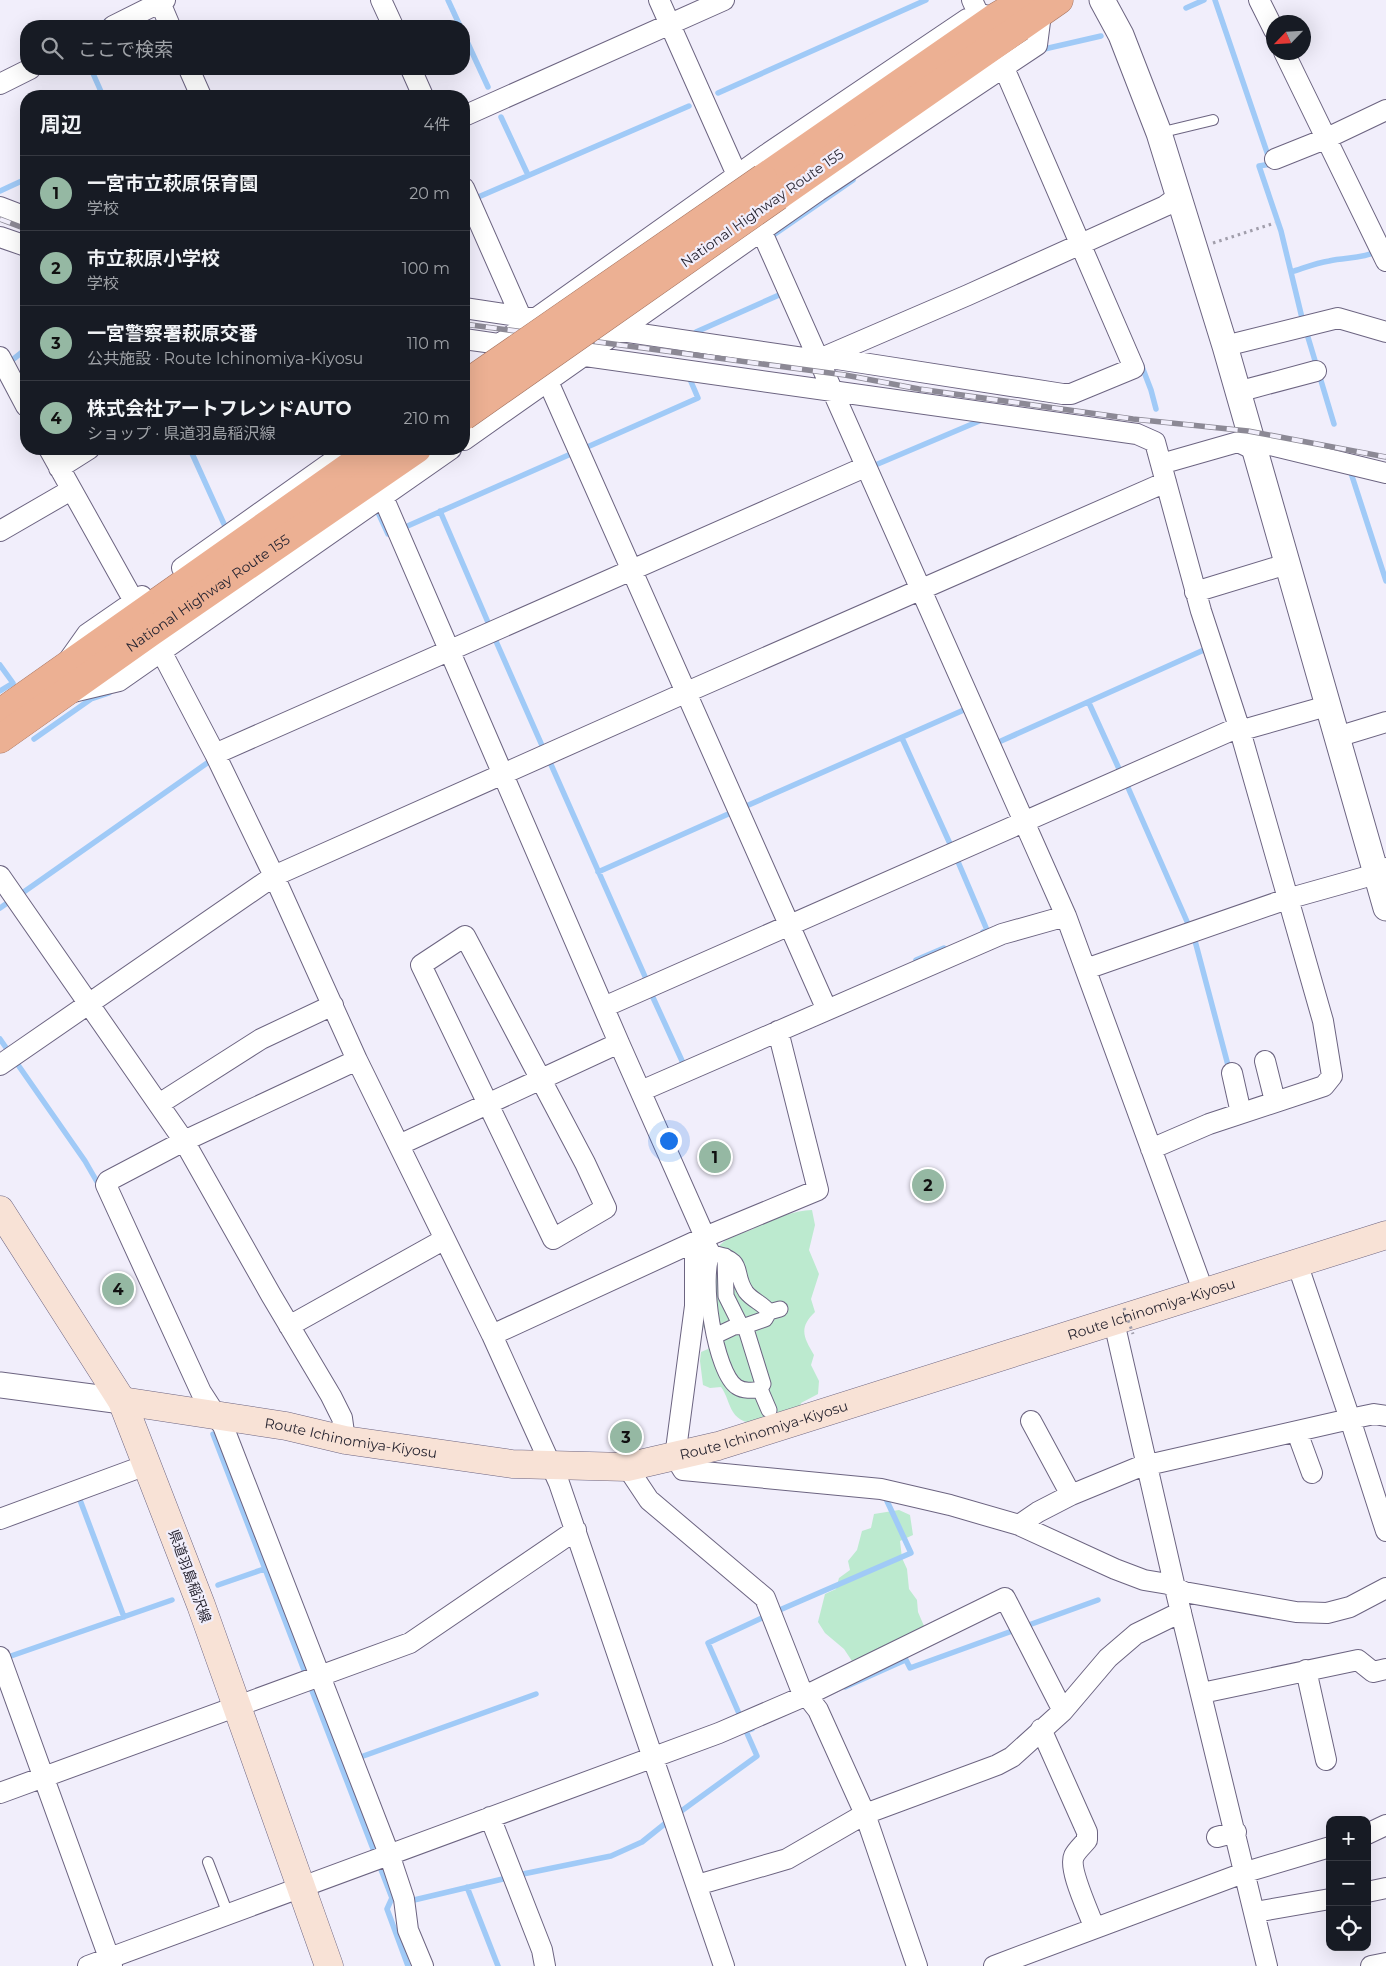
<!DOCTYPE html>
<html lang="ja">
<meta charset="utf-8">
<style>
:root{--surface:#171b24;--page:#242831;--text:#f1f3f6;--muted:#9ea1a6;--line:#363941;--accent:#95b8a3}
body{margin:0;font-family:Montserrat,"Noto Sans JP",sans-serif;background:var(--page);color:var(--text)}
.controls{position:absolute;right:15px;bottom:15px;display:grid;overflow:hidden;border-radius:10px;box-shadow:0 5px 20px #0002}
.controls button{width:45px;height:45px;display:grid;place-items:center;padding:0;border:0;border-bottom:1px solid var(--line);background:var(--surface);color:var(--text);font:25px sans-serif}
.compass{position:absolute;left:1266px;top:15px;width:45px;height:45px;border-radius:50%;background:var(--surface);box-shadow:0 5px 20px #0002;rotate:245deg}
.you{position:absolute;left:668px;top:1140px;width:18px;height:18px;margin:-12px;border:4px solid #fff;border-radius:50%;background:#1a73e8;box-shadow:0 0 0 8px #1a73e833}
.badge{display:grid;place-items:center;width:32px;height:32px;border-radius:50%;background:var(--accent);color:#111;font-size:16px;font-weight:700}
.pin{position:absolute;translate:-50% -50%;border:2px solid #fff;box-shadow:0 1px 5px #0006}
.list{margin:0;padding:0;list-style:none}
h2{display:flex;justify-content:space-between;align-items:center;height:65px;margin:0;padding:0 20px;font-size:21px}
h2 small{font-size:16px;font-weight:400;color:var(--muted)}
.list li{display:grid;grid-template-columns:32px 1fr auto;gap:15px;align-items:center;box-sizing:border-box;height:75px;padding:0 20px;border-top:1px solid var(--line)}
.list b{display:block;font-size:19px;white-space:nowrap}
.list p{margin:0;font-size:16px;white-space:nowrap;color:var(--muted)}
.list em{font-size:16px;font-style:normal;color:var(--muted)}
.icon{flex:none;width:28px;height:28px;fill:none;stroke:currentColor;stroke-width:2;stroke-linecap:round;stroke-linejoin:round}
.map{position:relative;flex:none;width:1386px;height:1966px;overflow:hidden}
.search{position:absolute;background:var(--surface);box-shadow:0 5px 20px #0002;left:20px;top:20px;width:450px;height:55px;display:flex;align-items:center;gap:12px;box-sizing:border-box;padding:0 18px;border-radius:20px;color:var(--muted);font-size:19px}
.panel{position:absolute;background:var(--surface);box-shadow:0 5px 20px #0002;left:20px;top:90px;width:450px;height:365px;border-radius:20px}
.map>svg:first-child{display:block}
</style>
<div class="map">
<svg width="1386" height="1966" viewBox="0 0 1386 1966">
<rect width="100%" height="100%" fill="#f1eefb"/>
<!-- green -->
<path fill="#bceacf" d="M 812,1210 L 815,1225 L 809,1250 L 819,1274 L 811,1299 L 815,1312 C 798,1328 804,1338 814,1355 L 811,1365 L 819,1381 L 818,1394 L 801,1403 L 800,1413 C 780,1418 747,1434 733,1412 C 728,1404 727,1395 721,1387 L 710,1388 L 703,1385 L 700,1361 L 701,1352 L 708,1349 L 712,1342 L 700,1321 L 715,1271 L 722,1266 L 716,1249 C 727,1236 739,1235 753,1229 C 757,1227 760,1224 763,1222 C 779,1217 794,1211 812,1210 Z
M 899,1510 L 910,1515 L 913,1535 L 900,1541 L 902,1558 L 907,1569 L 909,1589 L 917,1600 L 918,1612 L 924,1626 L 919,1636 L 854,1664 L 844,1649 L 825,1633 L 818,1622 L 825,1594 L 836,1589 L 839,1578 L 850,1570 L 848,1561 L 857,1550 L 862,1531 L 871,1528 L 874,1514 Z"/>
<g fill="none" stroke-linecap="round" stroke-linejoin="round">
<!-- stream -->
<path stroke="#a0caf7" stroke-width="5.5" d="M 448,0 L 460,26
M 1215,0 L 1271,164 L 1259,166 L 1281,231 L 1303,322
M 1186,8 L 1204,0
M 98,26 L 109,20
M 464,35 L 488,87
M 1040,50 L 1101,36
M 91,69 L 103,96
M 718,93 L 926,0
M 501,117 L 528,175
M 0,191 L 26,179
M 476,198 L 689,106
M 774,240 L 772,236 L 853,180
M 1291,272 C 1304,268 1316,263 1329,261 C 1346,257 1362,259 1378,251
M 696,332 L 779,295
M 1307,334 L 1334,424
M 11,361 L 26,349
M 1141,364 L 1151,390 L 1156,409
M 585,448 L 698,398 L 689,377
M 190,449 L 224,524
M 873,466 L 984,419
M 1351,473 L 1386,581
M 440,511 L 490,627
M 374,512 L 377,510 L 388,534
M 403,528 L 573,453
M 495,639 L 544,750
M 0,665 L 13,683 L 0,691
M 1089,703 L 1120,771
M 902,738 L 951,846
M 34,739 L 91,699 L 109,693
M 1001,741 L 1206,649
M 549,760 L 647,981
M 1126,783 L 1189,926
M 744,807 L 966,709
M 956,857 L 987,930 L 983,932
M 598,872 L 735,811
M 18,896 L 210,761
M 0,908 L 10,901
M 1194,937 L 1229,1069
M 916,960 L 944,948
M 650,991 L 683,1063
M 0,1039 L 9,1052
M 16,1062 L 85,1161 L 100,1187
M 213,1434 L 392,1898 L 387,1909 L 408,1966
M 80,1500 L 124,1617
M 218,1585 L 267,1568
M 775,1612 L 911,1553 L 887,1501
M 8,1657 L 172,1600
M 845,1687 L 903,1661 L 902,1657 L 904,1656 L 910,1668 L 1098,1600
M 741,1718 L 708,1643 L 766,1616
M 355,1759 L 536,1694
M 680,1812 L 757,1756 L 746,1731 L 752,1729
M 518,1875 L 611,1856 L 642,1842 L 667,1822
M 467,1887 L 498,1966
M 414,1900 L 507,1878"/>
<defs>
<path id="service" d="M 1159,133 L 1213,120
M 208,1862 L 228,1914"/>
<path id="pedestrian" d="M 709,1246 L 713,1253 C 748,1261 732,1271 746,1292 C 753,1301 763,1303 769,1312
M 713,1253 C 700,1275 715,1373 737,1387 C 743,1391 753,1391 760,1389 L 763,1384 L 745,1326
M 725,1256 L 726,1296 L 741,1326
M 715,1336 L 734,1327 L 745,1326 L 765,1319 L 769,1312 L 780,1309
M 760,1389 L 769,1410"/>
<path id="minor" d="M 159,0 L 170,26
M 381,0 L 393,26
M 659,0 L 737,175
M 972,0 L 978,13 L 994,18
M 1259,0 L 1274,30
M 113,26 L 165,0
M 1284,52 L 1386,261
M 189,69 L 201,96
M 411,69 L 423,96
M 0,84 L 30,69
M 464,116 L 724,0
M 1275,159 L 1325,139 L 1386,110
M 464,188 L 521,317
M 0,207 L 26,217
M 761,230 L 1066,916 L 1204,1293
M 0,237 L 26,246
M 464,308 L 817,360 L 837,359 L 1063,394 L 1071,394 L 1134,368 L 1004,68
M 464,339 L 1137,434 L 1155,442 L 1201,611 L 1239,727 L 1323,1021 L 1332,1076 L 1324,1086 L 1209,1124 L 1151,1149
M 1225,346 L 1338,318 L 1386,332
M 494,348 L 767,154 L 967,19 L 994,18
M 0,357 L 26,406
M 824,357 L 968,295 L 1165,206 L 1179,196
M 542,368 L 827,1010
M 1239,394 L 1241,391 L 1316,371
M 464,440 L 818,191 L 1037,45 L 1041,14
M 49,449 L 140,612
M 1161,464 L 1238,442 L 1253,449 L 1257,446 L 1270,445 L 1386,473
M 59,468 L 89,449
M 383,497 L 619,1043 L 705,1237
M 0,531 L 71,490
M 182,568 L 350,449
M 1195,592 L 1287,564
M 151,632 L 215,754 L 274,876 L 357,1060 L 492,1335 L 559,1483 L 724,1966
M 70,658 L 87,634 L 142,596
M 73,692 L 119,681 L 451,449
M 1337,737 L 1386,722
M 215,754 L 865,467
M 0,876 L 184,1141 L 271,1295 L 331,1396 L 342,1418 L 345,1440
M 465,936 L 585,1163 L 606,1208 L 553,1239 L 421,965 Z
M 1086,969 L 1287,899 L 1369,876 L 1386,868
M 604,1007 L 1239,727 L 1246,729 L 1327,706
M 357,1060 L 184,1141 L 108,1181 L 106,1185 L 201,1392 L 223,1426 L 389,1854 L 404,1899 L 408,1930 L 423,1966
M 1265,1061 L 1275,1101
M 0,1065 L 274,876 L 687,692 L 1166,482
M 1232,1073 L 1241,1113
M 641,1091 L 1002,934 L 1066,916
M 159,1104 L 261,1039 L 333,1005
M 399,1145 L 619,1043
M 695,1244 L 695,1306 L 675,1457 L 683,1470 L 881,1489 L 950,1505 L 1019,1525 L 1115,1569 L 1144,1580 L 1168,1584 L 1184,1592 L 1296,1612 L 1327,1613 L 1350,1607 L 1386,1588
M 1297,1263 L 1350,1419 L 1386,1531
M 1114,1322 L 1175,1588 L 1267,1966
M 289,1326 L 445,1239
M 492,1335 L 705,1237 L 818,1190 L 778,1031
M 1031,1421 L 1071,1495
M 1297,1432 L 1312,1473
M 627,1467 L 649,1500 L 765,1598 L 800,1687 L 818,1710 L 865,1814 L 917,1966
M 0,1519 L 149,1464
M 1019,1525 L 1038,1512 L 1071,1495 L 1139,1467 L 1350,1419 L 1374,1414 L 1386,1416
M 0,1657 L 112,1966
M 1306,1670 L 1326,1760
M 1202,1693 L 1358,1660 L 1373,1672 L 1386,1669
M 1041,1729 L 1087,1832 L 1087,1840 C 1083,1845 1077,1850 1074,1856 C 1068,1869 1089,1912 1094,1927
M 0,1793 L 410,1643 L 576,1530
M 490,1817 L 542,1950 L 545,1966
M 1367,1834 L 1386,1825
M 1217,1837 L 1236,1832
M 697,1885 L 787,1859 L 865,1814 L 997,1765 L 1012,1757 L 1063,1711 L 1108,1658 L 1136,1634 L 1181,1612
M 1367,1892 L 1386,1888
M 1255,1912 L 1330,1899
M 88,1966 L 719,1733 L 807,1695 L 1005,1598 L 1063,1711
M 994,1966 L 1246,1872 L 1330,1847
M 1371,1966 L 1386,1963"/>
<path id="tertiary" d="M 1102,0 L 1121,35 L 1159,133 L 1225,346 L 1386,908
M 0,1385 L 122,1401"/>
<g id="secondary">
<path d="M 0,1210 L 122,1401 L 201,1605 L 329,1966"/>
<path id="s1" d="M 122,1401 L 286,1426 L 345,1440 L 512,1464 L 627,1467 L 718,1446 L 1386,1235"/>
</g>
<g id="trunk">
<path d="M 763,178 L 994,18 L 1025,0"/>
<path d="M 778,196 L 1059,0"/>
<path d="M 0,713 L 374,449"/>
<path id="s2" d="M 0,739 L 151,632 L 417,449"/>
</g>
</defs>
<!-- service casing -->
<use href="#service" stroke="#6c6481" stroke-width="12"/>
<!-- pedestrian casing -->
<use href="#pedestrian" stroke="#6c6481" stroke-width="17"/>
<!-- minor casing -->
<use href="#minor" stroke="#6c6481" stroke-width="22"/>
<!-- tertiary casing -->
<use href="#tertiary" stroke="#6c6481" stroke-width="27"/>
<!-- secondary casing -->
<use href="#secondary" stroke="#6c6481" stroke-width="29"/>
<!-- trunk casing -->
<use href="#trunk" stroke="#a57360" stroke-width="29"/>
<!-- path -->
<path stroke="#a19eab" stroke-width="3" stroke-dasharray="2.5 4" stroke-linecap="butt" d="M 1213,243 L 1275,223"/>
<!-- service -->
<use href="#service" stroke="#fff" stroke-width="10"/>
<!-- pedestrian -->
<use href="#pedestrian" stroke="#fff" stroke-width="15"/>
<!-- minor -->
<use href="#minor" stroke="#fff" stroke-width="20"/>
<!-- tertiary -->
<use href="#tertiary" stroke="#fff" stroke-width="25"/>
<!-- secondary -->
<use href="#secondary" stroke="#f8e2d6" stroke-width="28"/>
<!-- trunk -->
<use href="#trunk" stroke="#ecb093" stroke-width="28"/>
<defs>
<path id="rail" d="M 0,219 L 26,229
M 464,324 L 845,375 L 919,389 L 1133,419 L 1248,431 L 1386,457"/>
</defs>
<!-- rail casing -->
<use href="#rail" stroke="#8c8995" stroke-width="5.5"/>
<!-- rail -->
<use href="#rail" stroke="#f1eefb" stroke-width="4" stroke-dasharray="11" stroke-linecap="butt"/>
<defs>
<path id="trunk-bridge" d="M 464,385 L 763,178
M 464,416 L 778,196"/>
</defs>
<!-- trunk-bridge casing -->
<use href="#trunk-bridge" stroke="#a57360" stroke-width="29" stroke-linecap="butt"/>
<!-- path-bridge -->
<path stroke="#a19eab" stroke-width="3" stroke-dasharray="2.5 4" stroke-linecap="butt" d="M 1124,1308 L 1133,1334"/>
<!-- trunk-bridge -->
<use href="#trunk-bridge" stroke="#ecb093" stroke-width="28"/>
</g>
<g text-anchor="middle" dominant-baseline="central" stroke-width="4.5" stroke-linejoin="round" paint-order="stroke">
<!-- street labels -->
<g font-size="14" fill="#292632" stroke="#f1eefb">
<text transform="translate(762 208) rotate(-35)">National Highway Route 155</text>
<text stroke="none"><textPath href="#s2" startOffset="254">National Highway Route 155</textPath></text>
<text stroke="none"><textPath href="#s1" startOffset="1058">Route Ichinomiya-Kiyosu</textPath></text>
<text stroke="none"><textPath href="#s1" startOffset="652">Route Ichinomiya-Kiyosu</textPath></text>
<text stroke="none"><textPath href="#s1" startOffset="232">Route Ichinomiya-Kiyosu</textPath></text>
<text transform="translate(190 1576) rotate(70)">県道羽島稲沢線</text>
</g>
</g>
</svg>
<div class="controls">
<button>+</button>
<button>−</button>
<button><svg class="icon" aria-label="locate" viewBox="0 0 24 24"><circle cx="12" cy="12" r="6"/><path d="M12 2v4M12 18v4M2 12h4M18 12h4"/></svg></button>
</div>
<svg class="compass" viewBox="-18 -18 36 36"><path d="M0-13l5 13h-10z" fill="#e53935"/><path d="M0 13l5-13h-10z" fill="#9ea1a6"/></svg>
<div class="you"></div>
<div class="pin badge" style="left:715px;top:1157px">1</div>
<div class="pin badge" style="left:928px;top:1185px">2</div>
<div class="pin badge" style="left:626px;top:1437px">3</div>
<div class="pin badge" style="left:118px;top:1289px">4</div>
<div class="search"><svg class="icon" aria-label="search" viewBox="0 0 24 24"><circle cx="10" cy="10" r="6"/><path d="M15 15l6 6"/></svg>ここで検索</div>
<section class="panel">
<h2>周辺<small>4件</small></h2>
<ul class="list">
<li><span class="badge">1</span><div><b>一宮市立萩原保育園</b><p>学校</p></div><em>20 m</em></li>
<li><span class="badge">2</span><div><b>市立萩原小学校</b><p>学校</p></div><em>100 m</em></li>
<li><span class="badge">3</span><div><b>一宮警察署萩原交番</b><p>公共施設 · Route Ichinomiya-Kiyosu</p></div><em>110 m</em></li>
<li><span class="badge">4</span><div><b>株式会社アートフレンドAUTO</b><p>ショップ · 県道羽島稲沢線</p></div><em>210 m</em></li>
</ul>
</section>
</div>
